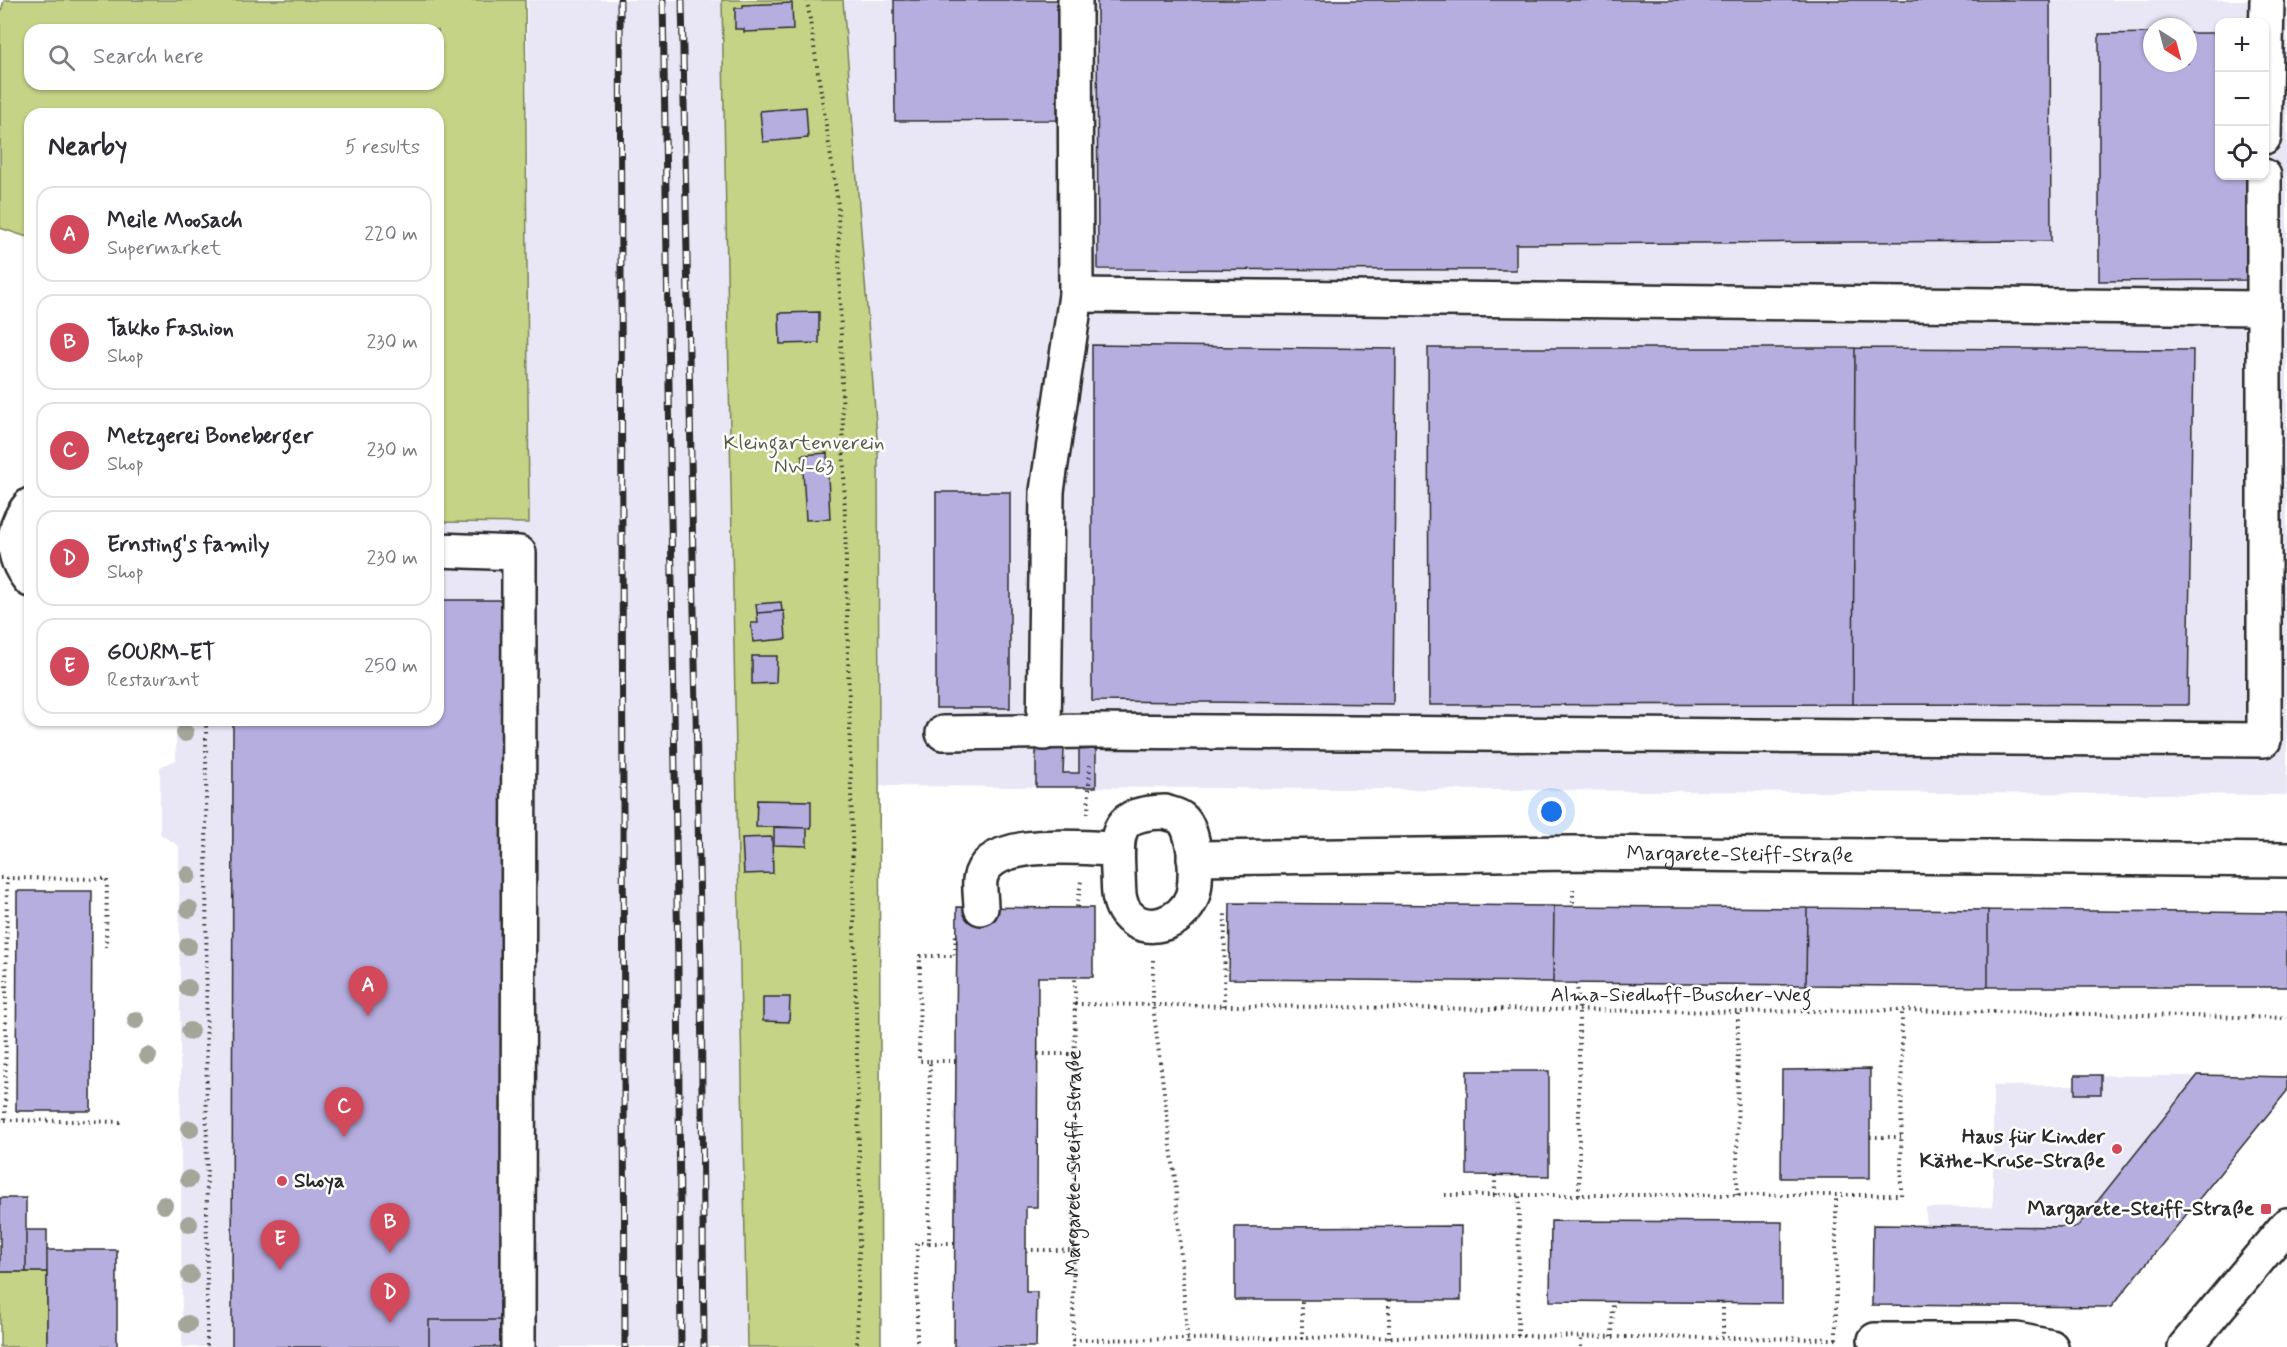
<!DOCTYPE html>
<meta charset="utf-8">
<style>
:root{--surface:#fff;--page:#f7f7f7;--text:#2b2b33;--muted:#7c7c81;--line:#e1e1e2;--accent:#d1495b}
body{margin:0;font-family:Mynerve,sans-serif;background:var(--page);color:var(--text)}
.controls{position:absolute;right:18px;top:18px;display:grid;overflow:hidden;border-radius:12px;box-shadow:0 2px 4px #0004}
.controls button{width:54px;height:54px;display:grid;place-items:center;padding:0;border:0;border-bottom:2px solid var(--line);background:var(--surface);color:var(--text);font:30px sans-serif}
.compass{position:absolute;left:2143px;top:18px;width:54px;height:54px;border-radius:50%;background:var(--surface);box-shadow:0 2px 4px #0004;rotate:144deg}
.you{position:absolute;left:1552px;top:812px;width:21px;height:21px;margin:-15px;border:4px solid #fff;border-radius:50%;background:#1a73e8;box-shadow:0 0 0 9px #1a73e833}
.badge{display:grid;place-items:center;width:39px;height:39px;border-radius:50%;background:var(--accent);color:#fff;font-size:20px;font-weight:700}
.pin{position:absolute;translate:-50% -50px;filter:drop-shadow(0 2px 3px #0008)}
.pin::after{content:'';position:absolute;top:32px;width:21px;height:18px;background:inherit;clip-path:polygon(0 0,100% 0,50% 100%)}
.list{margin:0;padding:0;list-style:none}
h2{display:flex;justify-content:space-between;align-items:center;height:78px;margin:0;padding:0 24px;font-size:26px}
h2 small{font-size:20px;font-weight:400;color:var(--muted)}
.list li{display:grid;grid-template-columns:39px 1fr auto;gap:18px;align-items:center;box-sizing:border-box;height:96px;margin:0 12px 12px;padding:0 12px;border:2px solid var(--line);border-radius:18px}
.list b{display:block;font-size:22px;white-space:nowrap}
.list p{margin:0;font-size:20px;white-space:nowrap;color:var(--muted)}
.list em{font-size:20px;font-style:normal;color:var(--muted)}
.icon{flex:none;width:33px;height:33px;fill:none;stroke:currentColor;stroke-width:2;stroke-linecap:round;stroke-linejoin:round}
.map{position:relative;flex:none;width:2287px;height:1347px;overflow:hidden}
.search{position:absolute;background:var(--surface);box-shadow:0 2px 4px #0004;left:24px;top:24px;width:420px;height:66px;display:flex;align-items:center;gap:15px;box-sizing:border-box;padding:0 21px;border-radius:18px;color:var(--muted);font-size:22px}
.panel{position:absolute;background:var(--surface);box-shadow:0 2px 4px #0004;left:24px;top:108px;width:420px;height:618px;border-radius:18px}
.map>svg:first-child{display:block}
</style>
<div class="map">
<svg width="2287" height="1347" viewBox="0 0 2287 1347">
<rect width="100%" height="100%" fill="#fff"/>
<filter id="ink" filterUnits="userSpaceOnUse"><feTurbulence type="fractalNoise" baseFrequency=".0167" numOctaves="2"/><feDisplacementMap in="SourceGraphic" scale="12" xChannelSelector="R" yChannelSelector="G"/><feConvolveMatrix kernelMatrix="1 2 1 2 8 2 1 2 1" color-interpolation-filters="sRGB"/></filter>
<g filter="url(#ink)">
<!-- built -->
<path fill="#e9e7f5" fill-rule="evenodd" d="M 527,0 L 722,0 L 747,1347 L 182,1347 L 179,846 L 160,834 L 160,767 L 176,760 L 176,720 L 438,720 L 438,519 L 529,518 Z
M 843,0 L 2287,0 L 2287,795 L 879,786 L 878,449 ZM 2220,22 L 2264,22 L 2264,176 L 2220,176 ZM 2152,27 L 2188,27 L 2188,63 L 2152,63 Z
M 2075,1075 L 2287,1077 L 2287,1091 L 2111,1307 L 1926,1226 L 1926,1208 L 1993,1207 L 1993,1086 L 2074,1085 Z"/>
<!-- green -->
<path fill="#c5d387" stroke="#787f59" stroke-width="1.5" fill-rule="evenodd" d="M 4,0 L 525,0 L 529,523 L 438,522 L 438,114 L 30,114 L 30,238 L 0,228 L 0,15 ZM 30,30 L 438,30 L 438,84 L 30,84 Z
M 722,0 L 843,0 L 878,449 L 881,1347 L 747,1347 Z
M 0,1272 L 47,1272 L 47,1347 L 0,1347 Z"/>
<!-- building -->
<path fill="#b6aedf" stroke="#2b2b2b" stroke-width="1.5" d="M 894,0 L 1058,0 L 1057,120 L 895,121 Z
M 1097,0 L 2050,0 L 2051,241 L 1516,244 L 1516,270 L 1098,269 Z
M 792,3 L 793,30 L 744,32 L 744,29 L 735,29 L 735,8 L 743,8 L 743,5 Z
M 2152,33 L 2152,63 L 2188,63 L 2188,33 L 2220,33 L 2220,176 L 2251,176 L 2251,280 L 2099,281 L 2099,34 Z
M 806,107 L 808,138 L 763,142 L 760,111 Z
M 819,312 L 819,343 L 780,344 L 779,313 Z
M 1092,345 L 1396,349 L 1393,704 L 1092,701 Z
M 1428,348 L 1855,348 L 1853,704 L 1429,705 Z
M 1855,348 L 2193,350 L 2188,705 L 1853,704 Z
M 827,453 L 830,519 L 806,520 L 802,455 Z
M 936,492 L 1010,492 L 1010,708 L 936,708 Z
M 438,600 L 503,600 L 503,1320 L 429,1320 L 429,1347 L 232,1347 L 233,720 L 438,720 Z
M 781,602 L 782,611 L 757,613 L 756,604 Z
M 784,611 L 786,639 L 753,642 L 751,623 L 758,623 L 757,613 Z
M 752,656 L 777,656 L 776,683 L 752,684 Z
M 1036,749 L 1064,749 L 1063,773 L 1079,773 L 1079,750 L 1096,749 L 1096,787 L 1036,787 Z
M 757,800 L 811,801 L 811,828 L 756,827 Z
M 774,827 L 807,828 L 807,846 L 774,845 Z
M 772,837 L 773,873 L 744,874 L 742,838 Z
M 17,891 L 92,891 L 91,1111 L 16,1111 Z
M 1230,903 L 1554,906 L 1553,982 L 1229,979 Z
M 1554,906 L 1807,908 L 1806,985 L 1553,983 Z
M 957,907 L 1093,908 L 1093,977 L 1038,977 L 1037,1207 L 1026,1207 L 1026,1292 L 1037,1292 L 1036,1347 L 954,1347 Z
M 1807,908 L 1988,910 L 1988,987 L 1806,985 Z
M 1988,910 L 2287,913 L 2287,987 L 1988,987 Z
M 763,997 L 790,997 L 789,1022 L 763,1021 Z
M 1870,1069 L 1870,1178 L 1781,1178 L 1782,1070 Z
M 1467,1071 L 1549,1071 L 1549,1176 L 1467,1175 Z
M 2075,1075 L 2101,1075 L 2101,1094 L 2075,1094 Z
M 2198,1075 L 2287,1077 L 2287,1091 L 2111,1307 L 1872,1305 L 1873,1225 L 2077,1227 Z
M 0,1198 L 26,1198 L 26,1272 L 0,1272 Z
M 1551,1221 L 1782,1222 L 1782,1303 L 1550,1301 Z
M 1461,1226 L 1461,1300 L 1235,1300 L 1235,1227 Z
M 26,1230 L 47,1230 L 47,1272 L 26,1272 Z
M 47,1250 L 117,1250 L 117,1347 L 47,1347 Z
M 429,1320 L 503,1320 L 503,1347 L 429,1347 Z"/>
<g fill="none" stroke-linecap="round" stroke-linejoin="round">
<defs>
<g id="minor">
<path d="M 2264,137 L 2267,0"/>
<path d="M 1076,295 L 2262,308"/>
<path d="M 30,505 C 10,529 10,556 30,580"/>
<path d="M 438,550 L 519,553 L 518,1347"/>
<path d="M 943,733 L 1091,731 L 2264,740 L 2264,176"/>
<path d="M 1044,733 L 1047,491 L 1076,295 L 1075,0"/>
<path d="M 1165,812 C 1170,814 1178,815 1182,819 C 1196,831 1198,881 1192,897 C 1183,923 1145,937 1126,913 C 1117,901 1119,888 1118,873 C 1116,830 1116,813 1165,812 Z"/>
<path id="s2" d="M 1194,858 L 1573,853 L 2287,860"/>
<path d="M 981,908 C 981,899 979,888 980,880 C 987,835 1084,849 1117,849"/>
<path d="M 1875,1340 L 2017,1340 L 2051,1347"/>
<path d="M 2185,1347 L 2287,1225"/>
</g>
</defs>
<!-- minor casing -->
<use href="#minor" stroke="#2b2b2b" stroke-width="38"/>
<!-- path -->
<g stroke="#2b2b2b" stroke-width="4" stroke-dasharray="1.5 4.5" stroke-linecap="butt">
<path d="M 807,0 L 838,204 L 860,1196 L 857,1347"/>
<path d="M 206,720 L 207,1347"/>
<path d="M 1088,814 L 1090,765"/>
<path d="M 0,878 L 107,879 L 106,947"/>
<path d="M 1573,889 L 1573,906"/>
<path d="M 1077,907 L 1081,881"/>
<path d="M 1153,960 L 1153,1006 L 1175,1179 L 1188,1347"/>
<path d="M 1577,983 L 1579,1010 L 1579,1195"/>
<path d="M 1075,1004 L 1738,1012 L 1902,1010 L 2287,1018"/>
<path d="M 1224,1006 L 1225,911"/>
<path d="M 1038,1054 L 1074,1054"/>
<path d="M 930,1061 L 956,1061"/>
<path d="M 0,1120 L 5,1120 L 7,878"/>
<path d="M 5,1120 L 125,1122"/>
<path d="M 1870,1137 L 1901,1137"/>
<path d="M 1445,1195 L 1901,1195 L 1902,1010"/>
<path d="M 1495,1195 L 1495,1176"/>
<path d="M 1737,1195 L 1738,1012"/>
<path d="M 929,1243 L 955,1243"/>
<path d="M 1026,1250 L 1073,1250"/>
<path d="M 1389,1300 L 1389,1338"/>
<path d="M 1723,1302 L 1723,1337"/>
<path d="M 1518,1336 L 1519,1195"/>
<path d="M 1612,1337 L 1613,1302"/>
<path d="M 1302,1339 L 1302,1300"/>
<path d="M 1836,1339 L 1836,1195"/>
<path d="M 1073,1340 L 1518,1336 L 1840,1339"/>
<path d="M 917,1347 L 917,1243 L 929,1243 L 930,1061 L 919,1061 L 920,956 L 955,956 L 956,932"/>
<path id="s1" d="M 1073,1347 L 1075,977"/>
<path d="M 1581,1347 L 1581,1336"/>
</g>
<!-- minor -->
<use href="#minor" stroke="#fff" stroke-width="33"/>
<defs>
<path id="rail" d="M 620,0 L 625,1347
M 663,0 L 678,967 L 681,1347
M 682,0 L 701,966 L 704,1347"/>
</defs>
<!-- rail casing -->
<use href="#rail" stroke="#2b2b2b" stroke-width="7"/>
<!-- rail -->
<use href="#rail" stroke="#fff" stroke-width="4.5" stroke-dasharray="14" stroke-linecap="butt"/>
</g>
<!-- trees -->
<g fill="#a4a69a">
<circle cx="185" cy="733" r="9"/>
<circle cx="188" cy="875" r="9"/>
<circle cx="189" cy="909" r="9"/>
<circle cx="188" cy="946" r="9"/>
<circle cx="188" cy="988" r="9"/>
<circle cx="136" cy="1020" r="9"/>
<circle cx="190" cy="1031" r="9"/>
<circle cx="148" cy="1056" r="9"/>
<circle cx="190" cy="1129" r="9"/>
<circle cx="189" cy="1179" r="9"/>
<circle cx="164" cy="1205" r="9"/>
<circle cx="189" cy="1224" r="9"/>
<circle cx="190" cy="1275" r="9"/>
<circle cx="188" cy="1324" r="9"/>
</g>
</g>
<!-- markers -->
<g fill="#d1495b" stroke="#fff" stroke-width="2">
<circle cx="2117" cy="1149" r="6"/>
<circle cx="282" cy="1181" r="6"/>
<rect x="2260" y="1203" width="12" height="12" rx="3"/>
</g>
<g text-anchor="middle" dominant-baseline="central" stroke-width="5" stroke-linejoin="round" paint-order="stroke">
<!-- park labels -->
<g font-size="21" fill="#595d47" stroke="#fff">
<text x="804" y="443">Kleingartenverein<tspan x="804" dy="24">NW-63</tspan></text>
</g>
<!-- street labels -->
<g font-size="21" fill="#2b2b2b" stroke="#fff">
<text stroke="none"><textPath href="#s2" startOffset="546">Margarete-Steiff-Straße</textPath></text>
<text x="1681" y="995">Alma-Siedhoff-Buscher-Weg</text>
<text stroke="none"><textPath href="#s1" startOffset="184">Margarete-Steiff-Straße</textPath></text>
</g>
<!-- poi labels -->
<g font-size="21" font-weight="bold" fill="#2b2b2b" stroke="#fff" text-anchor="end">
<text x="2105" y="1137">Haus für Kinder<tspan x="2105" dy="24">Käthe-Kruse-Straße</tspan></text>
<text x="294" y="1181" text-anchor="start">Shoya</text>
<text x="2254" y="1209">Margarete-Steiff-Straße</text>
</g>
</g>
</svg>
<div class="controls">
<button>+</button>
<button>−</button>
<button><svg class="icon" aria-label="locate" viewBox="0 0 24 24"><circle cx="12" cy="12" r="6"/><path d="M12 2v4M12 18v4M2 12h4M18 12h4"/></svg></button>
</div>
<svg class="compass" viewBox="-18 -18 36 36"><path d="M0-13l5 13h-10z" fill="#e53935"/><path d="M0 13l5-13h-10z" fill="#7c7c81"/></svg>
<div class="you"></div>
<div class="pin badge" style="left:368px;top:1016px">A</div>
<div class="pin badge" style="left:390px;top:1253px">B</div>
<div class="pin badge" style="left:344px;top:1137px">C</div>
<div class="pin badge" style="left:390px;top:1323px">D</div>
<div class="pin badge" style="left:280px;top:1270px">E</div>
<div class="search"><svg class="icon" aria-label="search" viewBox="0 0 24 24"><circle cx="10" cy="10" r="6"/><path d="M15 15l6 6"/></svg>Search here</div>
<section class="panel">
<h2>Nearby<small>5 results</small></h2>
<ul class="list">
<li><span class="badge">A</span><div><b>Meile Moosach</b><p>Supermarket</p></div><em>220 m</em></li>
<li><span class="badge">B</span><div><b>Takko Fashion</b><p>Shop</p></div><em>230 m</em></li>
<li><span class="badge">C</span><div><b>Metzgerei Boneberger</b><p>Shop</p></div><em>230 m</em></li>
<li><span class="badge">D</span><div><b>Ernsting's family</b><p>Shop</p></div><em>230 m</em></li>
<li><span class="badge">E</span><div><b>GOURM-ET</b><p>Restaurant</p></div><em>250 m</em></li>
</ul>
</section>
</div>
